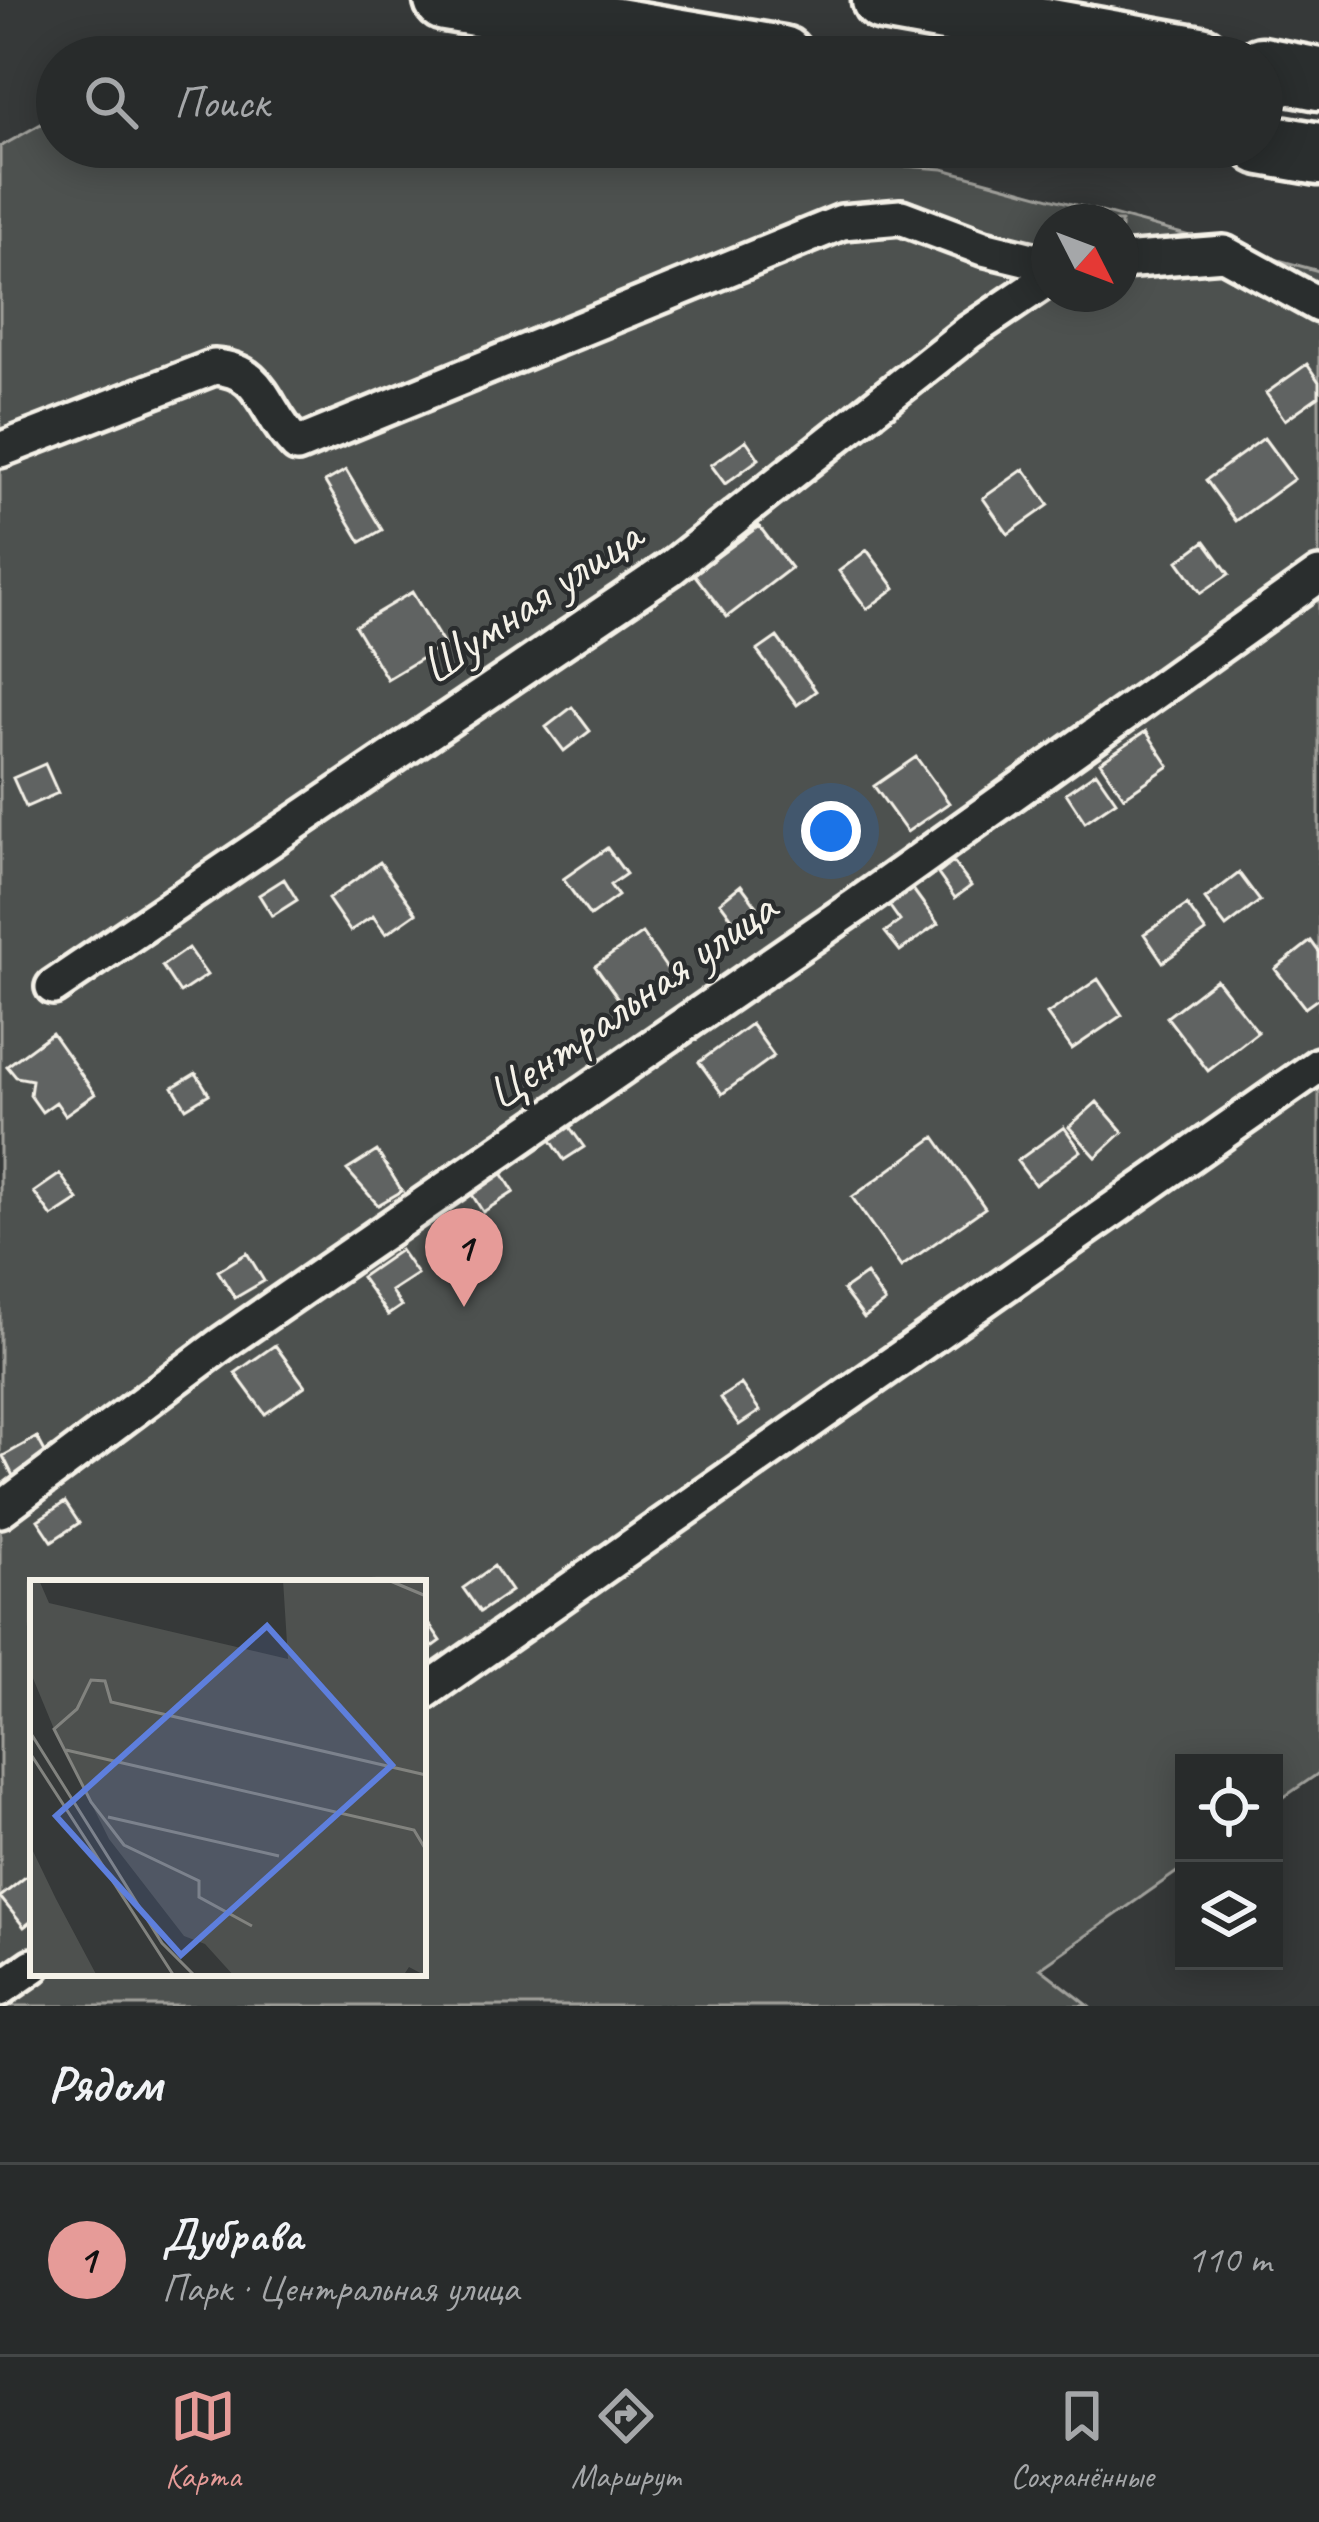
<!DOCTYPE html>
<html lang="ru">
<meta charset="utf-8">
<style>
:root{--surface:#282b2b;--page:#303333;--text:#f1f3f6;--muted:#a5a7a9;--line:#444747;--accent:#e69b98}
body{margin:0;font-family:Caveat,sans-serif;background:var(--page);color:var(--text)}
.controls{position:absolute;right:36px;bottom:36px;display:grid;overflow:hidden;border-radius:0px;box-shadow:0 6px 30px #0003}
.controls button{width:108px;height:108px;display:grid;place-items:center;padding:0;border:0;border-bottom:3px solid var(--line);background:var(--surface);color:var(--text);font:60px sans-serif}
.compass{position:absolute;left:1031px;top:204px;width:108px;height:108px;border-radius:50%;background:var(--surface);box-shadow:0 6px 30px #0003;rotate:132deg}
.you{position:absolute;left:831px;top:831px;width:42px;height:42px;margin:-30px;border:9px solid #fff;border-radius:50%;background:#1a73e8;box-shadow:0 0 0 18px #1a73e833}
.badge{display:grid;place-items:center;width:78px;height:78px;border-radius:50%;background:var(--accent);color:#111;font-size:39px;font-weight:700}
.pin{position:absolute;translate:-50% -99px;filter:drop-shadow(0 3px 6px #0008)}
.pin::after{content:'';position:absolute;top:63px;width:42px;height:36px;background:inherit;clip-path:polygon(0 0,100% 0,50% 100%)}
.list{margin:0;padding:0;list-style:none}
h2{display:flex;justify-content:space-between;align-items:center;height:156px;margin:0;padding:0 48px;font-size:51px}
h2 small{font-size:39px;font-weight:400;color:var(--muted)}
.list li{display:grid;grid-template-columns:78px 1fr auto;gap:36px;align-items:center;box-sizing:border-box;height:192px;padding:0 48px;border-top:3px solid var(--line)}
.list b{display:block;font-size:45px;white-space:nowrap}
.list p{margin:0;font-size:39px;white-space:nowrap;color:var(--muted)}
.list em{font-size:39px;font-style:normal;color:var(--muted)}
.icon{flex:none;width:66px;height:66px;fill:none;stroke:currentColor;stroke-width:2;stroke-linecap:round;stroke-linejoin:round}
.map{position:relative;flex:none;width:1319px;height:2006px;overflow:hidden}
.search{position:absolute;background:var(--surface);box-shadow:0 6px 30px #0003;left:36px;right:36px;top:36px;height:132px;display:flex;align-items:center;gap:30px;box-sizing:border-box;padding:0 42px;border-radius:66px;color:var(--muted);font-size:45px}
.sheet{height:348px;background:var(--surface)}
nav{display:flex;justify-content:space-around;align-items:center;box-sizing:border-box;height:168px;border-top:3px solid var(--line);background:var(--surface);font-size:33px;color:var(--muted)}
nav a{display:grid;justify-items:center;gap:6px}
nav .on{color:var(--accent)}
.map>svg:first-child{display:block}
</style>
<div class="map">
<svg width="1319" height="2006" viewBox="0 0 1319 2006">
<rect width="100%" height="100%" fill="#363939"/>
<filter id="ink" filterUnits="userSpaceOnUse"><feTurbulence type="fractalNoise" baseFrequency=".00833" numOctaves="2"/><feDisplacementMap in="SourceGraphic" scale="24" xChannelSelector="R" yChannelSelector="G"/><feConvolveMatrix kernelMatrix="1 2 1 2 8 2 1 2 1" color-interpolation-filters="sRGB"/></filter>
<g filter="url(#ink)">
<!-- green -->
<path fill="#4e514f" stroke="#a1a19c" stroke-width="3" fill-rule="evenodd" d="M 57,115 L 57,147 L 659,147 L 943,169 L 1319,271 L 1319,1773 L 1274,1804 L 1274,1763 L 1184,1763 L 1184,1867 L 1040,1968 L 1089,2006 L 0,2006 L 0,147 ZM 1049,222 L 1121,222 L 1121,294 L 1049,294 ZM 33,1583 L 423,1583 L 423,1973 L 33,1973 Z"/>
<!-- building -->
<path fill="#616362" stroke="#f4f1e8" stroke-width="3" d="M 1307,364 L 1319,382 L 1319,396 L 1285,420 L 1266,393 Z
M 1264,438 L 1294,479 L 1236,521 L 1206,480 Z
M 746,440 L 759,459 L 725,484 L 711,465 Z
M 1024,469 L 1049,505 L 1008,534 L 983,498 Z
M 346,470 L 382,530 L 361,542 L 325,482 Z
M 759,526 L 791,568 L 727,617 L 694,574 Z
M 1205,541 L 1229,574 L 1201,593 L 1178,561 Z
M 867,550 L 895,588 L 867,609 L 839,571 Z
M 412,592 L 444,645 L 387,679 L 355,626 Z
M 777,637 L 816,691 L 797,705 L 757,651 Z
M 572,707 L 590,731 L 564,751 L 546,727 Z
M 1146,731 L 1169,766 L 1124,797 L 1100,762 Z
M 916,757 L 949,803 L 907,832 L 874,786 Z
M 45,764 L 58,793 L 26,807 L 13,778 Z
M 1096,772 L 1116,801 L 1085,822 L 1066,793 Z
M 607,848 L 626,874 L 610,885 L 618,896 L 590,916 L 563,879 Z
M 380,862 L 416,913 L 386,934 L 373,916 L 350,931 L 328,899 Z
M 953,862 L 971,886 L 955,898 L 938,874 Z
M 1239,873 L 1260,901 L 1226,927 L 1205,899 Z
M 284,879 L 297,900 L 272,916 L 259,895 Z
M 741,885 L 765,917 L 743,933 L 720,902 Z
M 912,888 L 938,924 L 900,951 L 885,932 L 900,921 L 888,904 Z
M 1187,905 L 1206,932 L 1163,962 L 1144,934 Z
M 642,933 L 672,976 L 625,1008 L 595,966 Z
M 1311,941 L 1319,952 L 1319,998 L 1305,1008 L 1275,969 Z
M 188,948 L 207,975 L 180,993 L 162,966 Z
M 1098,979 L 1122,1015 L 1072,1049 L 1047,1014 Z
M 1216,979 L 1258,1032 L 1208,1071 L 1167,1017 Z
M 751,1024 L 774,1056 L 722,1094 L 699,1062 Z
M 52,1033 L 95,1094 L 65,1115 L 56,1102 L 42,1112 L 30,1095 L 32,1080 L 16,1077 L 7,1066 Z
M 196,1073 L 209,1094 L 186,1108 L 173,1087 Z
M 1097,1102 L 1123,1132 L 1096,1157 L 1069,1127 Z
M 569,1126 L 584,1147 L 564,1160 L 550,1139 Z
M 1064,1127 L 1081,1151 L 1035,1185 L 1017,1161 Z
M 935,1137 L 985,1208 L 901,1267 L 852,1197 Z
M 377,1151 L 402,1191 L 378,1205 L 347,1170 Z
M 502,1173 L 514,1192 L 483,1212 L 471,1193 Z
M 60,1174 L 78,1200 L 52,1217 L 34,1192 Z
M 400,1250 L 417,1274 L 391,1291 L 401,1306 L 388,1315 L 361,1277 Z
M 247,1253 L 264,1281 L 235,1298 L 218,1271 Z
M 866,1274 L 885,1302 L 864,1318 L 843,1290 Z
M 275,1345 L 305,1386 L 265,1414 L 235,1373 Z
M 741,1384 L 760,1411 L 739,1425 L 720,1398 Z
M 37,1437 L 51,1463 L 16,1482 L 3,1456 Z
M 65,1502 L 79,1523 L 52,1541 L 38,1520 Z
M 494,1566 L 511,1591 L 480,1612 L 463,1588 Z
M 423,1615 L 441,1641 L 423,1654 Z
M 33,1871 L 33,1920 L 24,1927 L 0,1897 Z"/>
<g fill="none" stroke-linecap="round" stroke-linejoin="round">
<defs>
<path id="street" d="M 1121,261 L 1224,253 L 1319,305
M 0,450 L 214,367 C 265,370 262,410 297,445 L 842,222 L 901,217 L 983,248 L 1049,264
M 53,987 L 671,568 L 969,332 L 1049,278
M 0,1510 L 223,1343 L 857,905 L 1319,575
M 423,1693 L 1319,1065
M 0,1989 L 33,1966"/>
<path id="highway" d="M 445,0 L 782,57
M 883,0 L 1200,57
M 1262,68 L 1319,79
M 1262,144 L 1319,154"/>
</defs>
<!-- street casing -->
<use href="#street" stroke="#f4f1e8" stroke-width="42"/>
<!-- highway casing -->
<use href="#highway" stroke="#f4f1e8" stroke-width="69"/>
<!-- street -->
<use href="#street" stroke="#2a2d2e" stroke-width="33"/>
<!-- highway -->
<use href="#highway" stroke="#2a2d2e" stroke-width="60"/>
</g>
</g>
<g text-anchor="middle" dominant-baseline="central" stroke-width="9" stroke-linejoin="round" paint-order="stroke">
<!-- street labels -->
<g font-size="51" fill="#f4f1e8" stroke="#2a2d2e">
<text transform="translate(530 601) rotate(-34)">Шумная улица</text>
<text transform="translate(630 1000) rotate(-35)">Центральная улица</text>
</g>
</g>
<!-- overview -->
<g transform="translate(30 1580)">
<rect width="396" height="396" fill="#363939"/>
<path d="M 0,0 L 9,0 L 19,23 L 258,79 L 253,0 L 396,0 L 396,396 L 379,387 L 373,396 L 204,396 L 175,364 L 154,356 L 79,259 L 24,149 L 0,91 ZM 0,265 L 26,319 L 67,396 L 0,396 Z" fill="#4e514f"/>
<path fill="none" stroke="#82837f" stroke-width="3" d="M 358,0 L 396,16M 0,152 L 132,363 L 165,396M 36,170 L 384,250 L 396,270M 0,173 L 144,396M 78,237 L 249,276M 222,346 L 169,317 L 169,301 L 94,265 L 61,222 L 24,149 L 47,129 L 61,100 L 75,101 L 81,122 L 396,195"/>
<path fill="#5e7fdd" fill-opacity="0.15" stroke="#5e7fdd" stroke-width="6" d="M 237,46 L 362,185 L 151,375 L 26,236 Z"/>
<rect width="396" height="396" fill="none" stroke="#f4f1e8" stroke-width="6"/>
</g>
</svg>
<div class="controls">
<button><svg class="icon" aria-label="locate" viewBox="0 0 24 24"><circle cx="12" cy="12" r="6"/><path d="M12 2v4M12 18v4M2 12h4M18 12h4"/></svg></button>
<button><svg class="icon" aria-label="layers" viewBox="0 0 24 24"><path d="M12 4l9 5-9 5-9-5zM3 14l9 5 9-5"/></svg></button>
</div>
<svg class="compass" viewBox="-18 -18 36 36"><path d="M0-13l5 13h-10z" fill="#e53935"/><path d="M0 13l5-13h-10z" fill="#a5a7a9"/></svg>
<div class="you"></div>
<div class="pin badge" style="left:464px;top:1307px">1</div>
<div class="search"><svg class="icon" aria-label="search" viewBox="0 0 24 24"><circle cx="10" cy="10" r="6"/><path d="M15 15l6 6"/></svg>Поиск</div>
</div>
<section class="sheet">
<h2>Рядом<small></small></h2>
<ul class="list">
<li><span class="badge">1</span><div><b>Дубрава</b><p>Парк · Центральная улица</p></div><em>110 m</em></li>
</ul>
</section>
<nav>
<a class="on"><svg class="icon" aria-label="map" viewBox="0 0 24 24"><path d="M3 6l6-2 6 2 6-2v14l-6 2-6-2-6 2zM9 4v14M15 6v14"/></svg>Карта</a>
<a><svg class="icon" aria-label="directions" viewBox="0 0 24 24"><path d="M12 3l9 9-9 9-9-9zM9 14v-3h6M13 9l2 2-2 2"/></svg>Маршрут</a>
<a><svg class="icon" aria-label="saved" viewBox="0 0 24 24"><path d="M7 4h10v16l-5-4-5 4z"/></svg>Сохранённые</a>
</nav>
